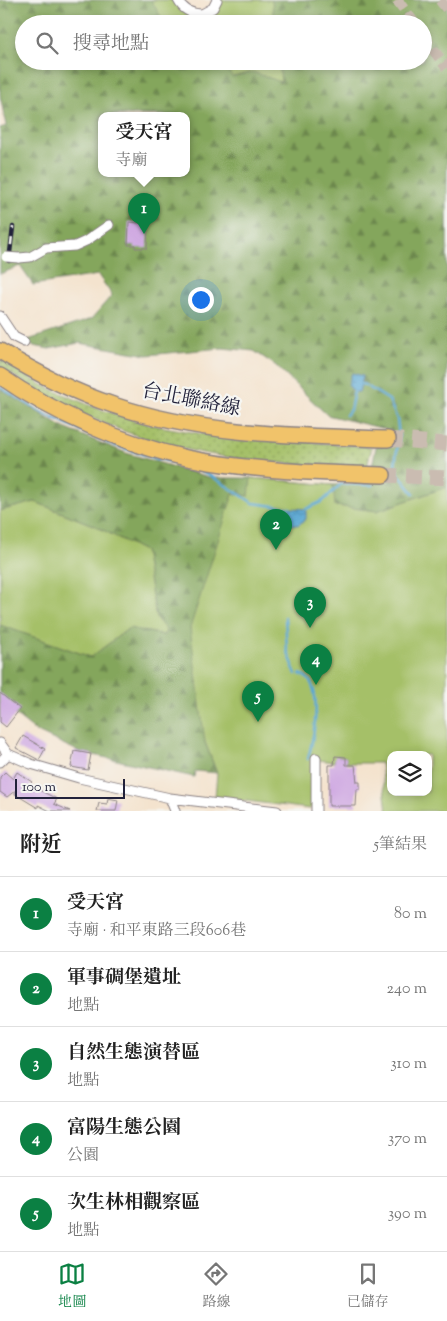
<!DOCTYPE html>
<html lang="zh-TW">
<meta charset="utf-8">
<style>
:root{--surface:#fff;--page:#f2f2f2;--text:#222;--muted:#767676;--line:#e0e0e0;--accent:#0b8043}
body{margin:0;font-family:"Sorts Mill Goudy","Noto Serif TC",serif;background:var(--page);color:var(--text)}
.controls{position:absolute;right:15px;bottom:15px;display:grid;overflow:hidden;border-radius:10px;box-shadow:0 2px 8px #0003}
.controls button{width:45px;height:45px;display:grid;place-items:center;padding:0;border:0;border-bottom:1px solid var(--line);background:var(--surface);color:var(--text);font:25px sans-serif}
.scale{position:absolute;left:15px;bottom:12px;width:110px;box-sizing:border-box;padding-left:5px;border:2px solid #22223b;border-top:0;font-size:14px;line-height:18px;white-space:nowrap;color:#22223b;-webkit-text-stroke:4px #f6f6f2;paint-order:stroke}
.you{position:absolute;left:200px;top:299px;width:18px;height:18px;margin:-12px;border:4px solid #fff;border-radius:50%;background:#1a73e8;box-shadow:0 0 0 8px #1a73e833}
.badge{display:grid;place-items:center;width:32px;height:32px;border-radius:50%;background:var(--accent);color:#fff;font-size:16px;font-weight:700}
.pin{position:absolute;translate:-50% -41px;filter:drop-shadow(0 1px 2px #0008)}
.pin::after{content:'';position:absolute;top:26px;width:18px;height:15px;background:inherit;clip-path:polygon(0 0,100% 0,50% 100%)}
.popup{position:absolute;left:98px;top:112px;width:92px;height:65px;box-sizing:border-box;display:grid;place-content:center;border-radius:10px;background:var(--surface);filter:drop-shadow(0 1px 4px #0005);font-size:16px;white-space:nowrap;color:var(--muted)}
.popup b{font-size:19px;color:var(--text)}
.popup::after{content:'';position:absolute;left:50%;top:100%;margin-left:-10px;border:10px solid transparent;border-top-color:var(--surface)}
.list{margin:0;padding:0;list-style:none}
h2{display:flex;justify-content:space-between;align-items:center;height:65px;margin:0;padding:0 20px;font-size:21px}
h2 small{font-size:16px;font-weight:400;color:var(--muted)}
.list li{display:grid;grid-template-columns:32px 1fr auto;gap:15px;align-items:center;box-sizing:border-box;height:75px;padding:0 20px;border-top:1px solid var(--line)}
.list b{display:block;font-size:19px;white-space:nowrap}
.list p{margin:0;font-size:16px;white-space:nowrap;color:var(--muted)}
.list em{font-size:16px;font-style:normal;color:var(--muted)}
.icon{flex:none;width:28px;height:28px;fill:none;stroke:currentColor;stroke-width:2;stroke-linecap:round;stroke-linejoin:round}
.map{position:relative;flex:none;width:447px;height:811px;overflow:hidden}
.search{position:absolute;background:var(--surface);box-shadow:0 2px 8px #0003;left:15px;right:15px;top:15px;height:55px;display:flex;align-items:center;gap:12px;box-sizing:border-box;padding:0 18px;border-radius:28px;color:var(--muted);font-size:19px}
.sheet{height:440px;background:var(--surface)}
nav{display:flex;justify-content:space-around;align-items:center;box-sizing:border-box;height:70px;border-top:1px solid var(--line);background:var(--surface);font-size:14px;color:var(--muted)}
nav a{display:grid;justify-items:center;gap:2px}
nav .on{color:var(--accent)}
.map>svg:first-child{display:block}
</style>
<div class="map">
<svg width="447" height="811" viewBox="0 0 447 811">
<defs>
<pattern id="grass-dots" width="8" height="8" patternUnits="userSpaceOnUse" patternTransform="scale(1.25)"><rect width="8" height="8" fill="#a5c067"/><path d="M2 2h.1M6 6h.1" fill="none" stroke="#869c56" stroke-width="1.8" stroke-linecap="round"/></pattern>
<pattern id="forest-firs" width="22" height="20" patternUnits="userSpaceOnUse" patternTransform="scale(1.25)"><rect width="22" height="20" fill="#84a65c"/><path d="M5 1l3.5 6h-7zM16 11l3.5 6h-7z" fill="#6c874d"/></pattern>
<pattern id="water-ripples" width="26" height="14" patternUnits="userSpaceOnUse" patternTransform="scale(1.25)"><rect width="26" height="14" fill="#5aa7d3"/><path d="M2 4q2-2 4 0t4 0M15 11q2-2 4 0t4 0" fill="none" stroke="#4a88ac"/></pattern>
</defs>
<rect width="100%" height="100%" fill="#f6f6f2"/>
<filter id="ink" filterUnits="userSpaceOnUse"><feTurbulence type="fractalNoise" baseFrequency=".02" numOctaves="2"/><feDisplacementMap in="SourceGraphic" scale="10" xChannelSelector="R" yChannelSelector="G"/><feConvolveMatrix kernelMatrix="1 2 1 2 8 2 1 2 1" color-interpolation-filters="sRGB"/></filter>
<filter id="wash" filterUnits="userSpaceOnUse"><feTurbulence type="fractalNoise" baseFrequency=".0096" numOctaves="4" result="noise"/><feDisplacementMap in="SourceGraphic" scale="20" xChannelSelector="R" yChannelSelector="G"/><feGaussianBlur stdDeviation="1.12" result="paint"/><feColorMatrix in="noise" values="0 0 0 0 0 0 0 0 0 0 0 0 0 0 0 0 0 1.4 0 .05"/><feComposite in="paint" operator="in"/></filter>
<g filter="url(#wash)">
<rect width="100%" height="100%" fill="#f4e3ce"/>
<!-- grass -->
<path fill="url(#grass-dots)" stroke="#647151" d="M 0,359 L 44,386 L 96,408 L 147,424 L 203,434 L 372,447 L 367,467 C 298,465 227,462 161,443 C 103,427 50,400 0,367 Z"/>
<!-- forest -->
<path fill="url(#forest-firs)" stroke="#53644c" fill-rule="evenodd" d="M 0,0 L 173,0 C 184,20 216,29 221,0 L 447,0 L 447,487 L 377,511 L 233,494 L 205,742 L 217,773 L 195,771 L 194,777 L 80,752 L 35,731 L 0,703 L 0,625 L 91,657 L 129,628 L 164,635 L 156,618 L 144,551 L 95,526 L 35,502 L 0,511 L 0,389 L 64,428 L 126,453 L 212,478 L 251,478 L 333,485 L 383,480 L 382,470 L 372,467 L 376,446 L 384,446 L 385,429 L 327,415 L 275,365 L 254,351 L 222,348 L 147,355 L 79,343 L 49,349 L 19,343 L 91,319 L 112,295 L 98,275 L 33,285 L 20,266 L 0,274 L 0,128 L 6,126 L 0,95 ZM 24,24 L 423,24 L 423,61 L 24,61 ZM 102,115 L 186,115 L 186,173 L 102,173 Z"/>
<!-- park -->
<path fill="#a5c067" stroke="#647151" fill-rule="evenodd" d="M 151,0 L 173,0 C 184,20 217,29 221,0 L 272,0 L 274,24 L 165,24 Z
M 200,61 L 279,61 L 281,82 L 253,72 L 232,77 L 230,73 L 214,65 L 208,67 Z
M 251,478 L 333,485 L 335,506 L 377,511 L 447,487 L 447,811 L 387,811 L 381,763 L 346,763 L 346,757 L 336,756 L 334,762 L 318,760 L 312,758 L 313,806 L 310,809 L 215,797 L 217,773 L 205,742 L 190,628 L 233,494 L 249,496 ZM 391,755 L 428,755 L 428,792 L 391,792 Z
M 35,502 L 95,526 L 144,551 L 156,618 L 166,630 L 164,635 L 129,628 L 91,657 L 0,625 L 0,511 Z"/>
<!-- water -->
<path fill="url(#water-ripples)" stroke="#3e6487" d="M 352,373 L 363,376 L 359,392 L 354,392 L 348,385 Z
M 290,508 L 306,509 L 306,519 L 298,525 L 285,524 Z"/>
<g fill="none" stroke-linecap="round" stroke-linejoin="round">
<!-- stream -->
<path stroke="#5aa7d3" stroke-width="2.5" d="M 361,384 L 365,385 L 389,400 L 397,419 L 399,436 L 395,464 L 397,472 L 414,494
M 0,387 L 43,413 L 111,444 L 155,458 L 185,465 L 208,474 L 253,503 L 290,508
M 346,415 L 350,410 L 354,392
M 306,509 L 323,501 L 341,484 L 373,485
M 279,533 L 284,528 L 285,524
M 285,617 L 287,650 L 293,665
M 293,667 L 296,674
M 300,674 C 326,681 313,740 308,759"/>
</g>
<g id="blocks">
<!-- building -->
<path fill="#d0aae2" d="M 129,222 L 148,224 L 147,248 L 135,248 L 135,245 L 128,245 Z
M 0,693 L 20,709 L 6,727 L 0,722 Z
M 23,736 L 45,749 L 39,760 L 16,748 Z
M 74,751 L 91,754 L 88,770 L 71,767 Z
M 335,756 L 346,757 L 346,765 L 355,765 L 357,782 L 360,782 L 360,789 L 357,789 L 356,806 L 329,806 L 329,765 L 334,765 Z
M 5,772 L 13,779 L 17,772 L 32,782 L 29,785 L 57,799 L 54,804 L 70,811 L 50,811 L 38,805 L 38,808 L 15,794 L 16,790 L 7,797 L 0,792 L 0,777 Z
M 108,798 L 118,800 L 116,811 L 97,811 L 99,803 L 107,804 Z"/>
</g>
</g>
<g filter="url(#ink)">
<use href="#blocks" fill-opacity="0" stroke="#8b8284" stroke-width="1"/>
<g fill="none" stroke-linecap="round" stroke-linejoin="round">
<!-- secondary-tunnel -->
<path stroke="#cabcb1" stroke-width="11" stroke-dasharray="11 5.5" stroke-linecap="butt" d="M 397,0 L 415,24
M 440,0 L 447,9
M 423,36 L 447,68"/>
<!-- highway-tunnel -->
<path stroke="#cabcb1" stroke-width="15" stroke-dasharray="15 8" stroke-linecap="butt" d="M 388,439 L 447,444
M 383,475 L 447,478"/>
<defs>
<path id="street" d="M 178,0 C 183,10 191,14 202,14 L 213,8 L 217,0
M 19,258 L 30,257 L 46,248 L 75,246 L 86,241 L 109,225
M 0,316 L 14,337 L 24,342
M 0,743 L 8,754 L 31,764 L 79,778 L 170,798 L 175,811
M 316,758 L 316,811
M 0,762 L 8,754
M 170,798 L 277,811"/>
<path id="highway" d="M 0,351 C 36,373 73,392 113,405 C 201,435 296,436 388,439
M 0,376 C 51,412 126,445 187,458 C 252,471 317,473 383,475"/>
</defs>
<!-- street casing -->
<use href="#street" stroke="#8b8284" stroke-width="11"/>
<!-- highway casing -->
<use href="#highway" stroke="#8b8284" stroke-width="18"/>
<!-- street -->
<use href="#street" stroke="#fff" stroke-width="9"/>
<!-- highway -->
<use href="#highway" stroke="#f1c36a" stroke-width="15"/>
<defs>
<path id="rail" d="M 9,261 L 13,227"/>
</defs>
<!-- rail casing -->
<use href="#rail" stroke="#22223b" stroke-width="4.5"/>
<!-- rail -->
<use href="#rail" stroke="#f6f6f2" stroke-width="2.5" stroke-dasharray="8" stroke-linecap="butt"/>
<defs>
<path id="street-bridge" d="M 6,257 L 19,258"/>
</defs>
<!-- street-bridge casing -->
<use href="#street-bridge" stroke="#8b8284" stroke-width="11" stroke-linecap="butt"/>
<!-- street-bridge -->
<use href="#street-bridge" stroke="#fff" stroke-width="9"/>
</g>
</g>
<g text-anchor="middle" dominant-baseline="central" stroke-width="4.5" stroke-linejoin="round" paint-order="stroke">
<!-- street labels -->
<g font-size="20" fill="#22223b" stroke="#f6f6f2">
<text transform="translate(191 401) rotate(11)">台北聯絡線</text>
</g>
</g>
</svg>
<div class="controls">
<button><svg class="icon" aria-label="layers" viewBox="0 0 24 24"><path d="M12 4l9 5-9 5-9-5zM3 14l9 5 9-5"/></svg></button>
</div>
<div class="scale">100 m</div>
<div class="you"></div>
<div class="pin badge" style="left:144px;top:234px">1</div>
<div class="popup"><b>受天宮</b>寺廟</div>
<div class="pin badge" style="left:276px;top:550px">2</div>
<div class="pin badge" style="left:310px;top:628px">3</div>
<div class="pin badge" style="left:316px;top:685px">4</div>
<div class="pin badge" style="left:258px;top:722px">5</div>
<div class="search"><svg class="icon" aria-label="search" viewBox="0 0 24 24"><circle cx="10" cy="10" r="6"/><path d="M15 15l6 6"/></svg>搜尋地點</div>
</div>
<section class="sheet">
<h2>附近<small>5筆結果</small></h2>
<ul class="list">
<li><span class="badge">1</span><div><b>受天宮</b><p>寺廟 · 和平東路三段606巷</p></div><em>80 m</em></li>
<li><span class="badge">2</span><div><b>軍事碉堡遺址</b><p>地點</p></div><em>240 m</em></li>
<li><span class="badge">3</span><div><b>自然生態演替區</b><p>地點</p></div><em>310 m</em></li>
<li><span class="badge">4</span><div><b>富陽生態公園</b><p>公園</p></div><em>370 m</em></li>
<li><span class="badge">5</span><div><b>次生林相觀察區</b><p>地點</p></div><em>390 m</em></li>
</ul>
</section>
<nav>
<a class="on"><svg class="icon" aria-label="map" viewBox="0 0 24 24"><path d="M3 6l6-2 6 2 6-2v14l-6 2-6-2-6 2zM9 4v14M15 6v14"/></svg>地圖</a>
<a><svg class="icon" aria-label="directions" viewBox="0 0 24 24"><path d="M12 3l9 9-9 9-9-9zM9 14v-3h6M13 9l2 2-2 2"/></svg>路線</a>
<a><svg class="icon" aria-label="saved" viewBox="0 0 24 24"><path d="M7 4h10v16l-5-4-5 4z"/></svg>已儲存</a>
</nav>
